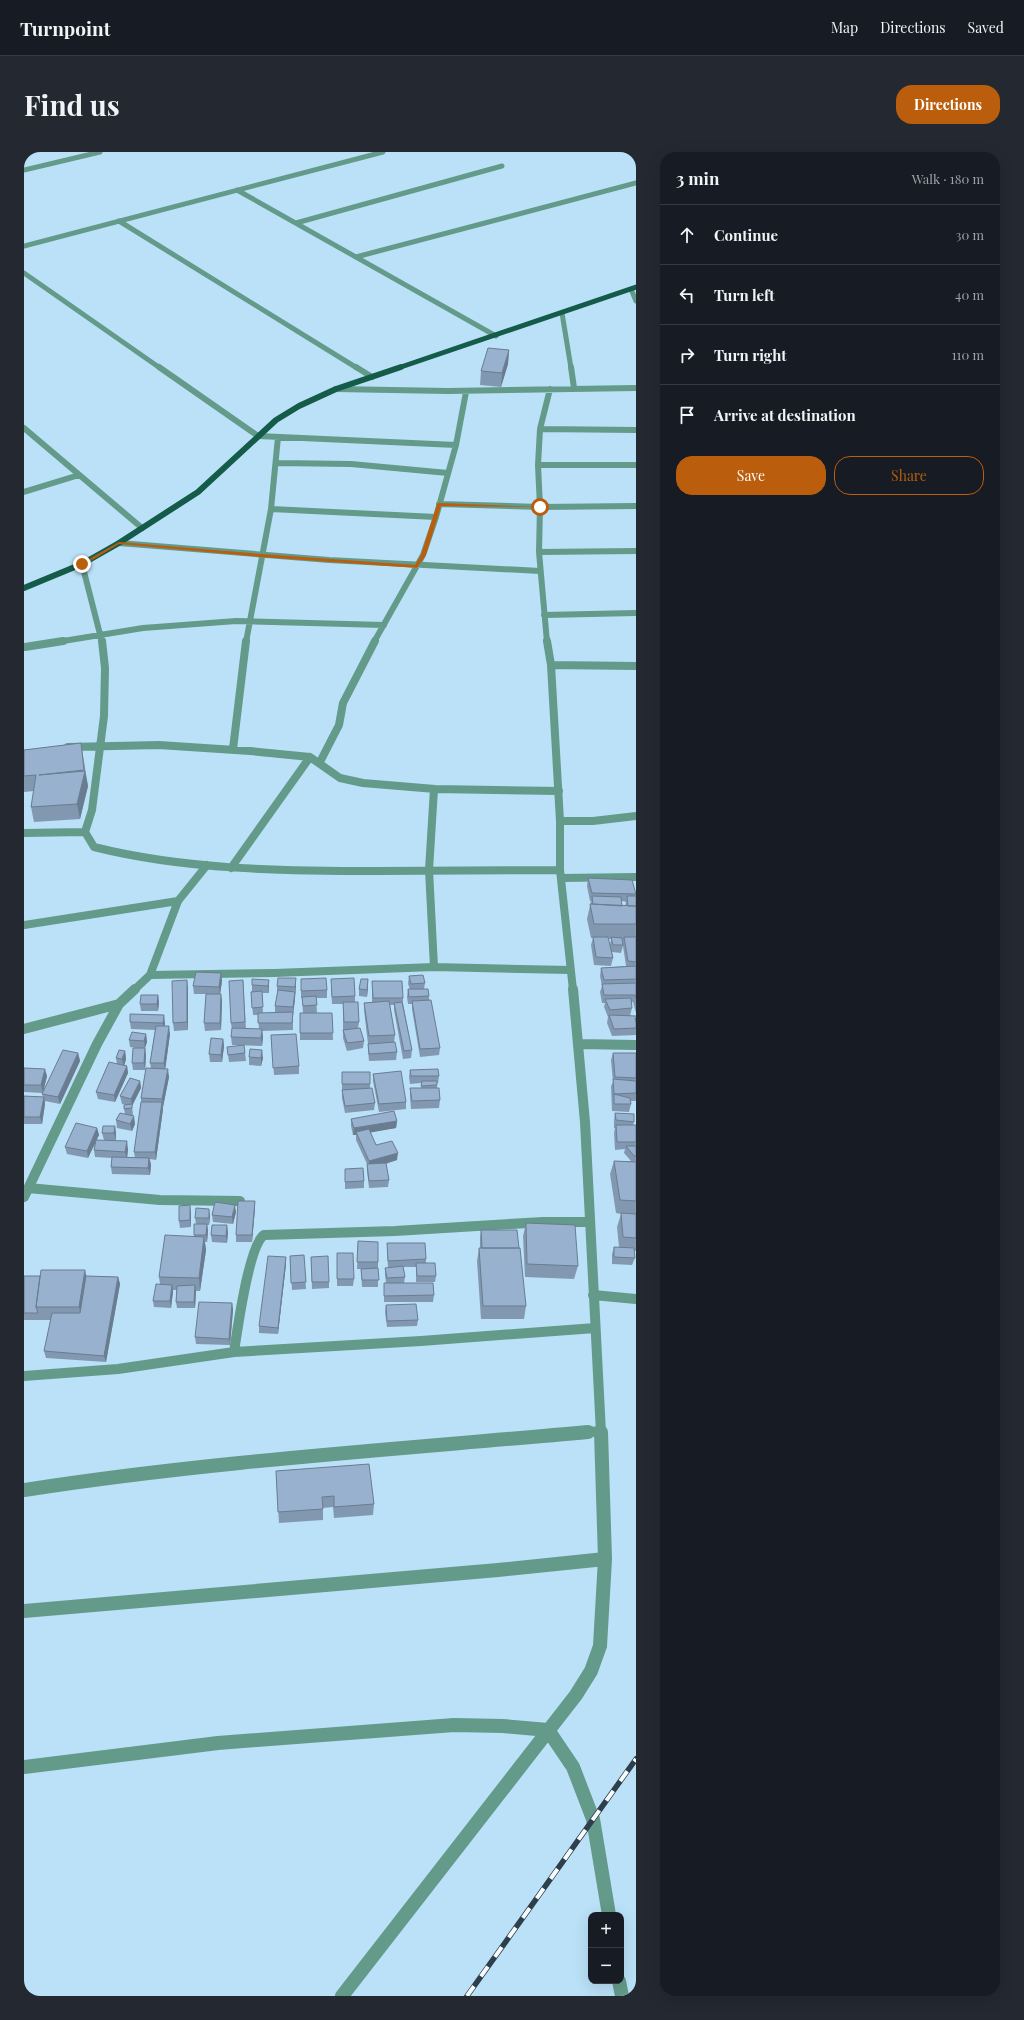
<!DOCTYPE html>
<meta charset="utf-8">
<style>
:root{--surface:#171b24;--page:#242831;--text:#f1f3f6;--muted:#9ea1a6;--line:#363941;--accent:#ba5d0c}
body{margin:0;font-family:"Playfair Display",serif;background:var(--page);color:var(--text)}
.controls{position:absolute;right:12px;bottom:12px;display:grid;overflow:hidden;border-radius:8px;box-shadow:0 4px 16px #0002}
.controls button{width:36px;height:36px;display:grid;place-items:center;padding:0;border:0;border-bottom:1px solid var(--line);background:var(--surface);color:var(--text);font:20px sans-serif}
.stop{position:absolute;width:12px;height:12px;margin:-9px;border:3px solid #ba5d0c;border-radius:50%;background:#fff}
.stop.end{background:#ba5d0c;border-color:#fff;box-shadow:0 1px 4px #0008}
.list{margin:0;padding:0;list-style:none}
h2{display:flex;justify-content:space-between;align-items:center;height:52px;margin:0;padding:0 16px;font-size:17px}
h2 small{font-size:13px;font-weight:400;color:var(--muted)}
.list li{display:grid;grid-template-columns:26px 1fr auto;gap:12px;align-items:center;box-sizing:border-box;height:60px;padding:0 16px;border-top:1px solid var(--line)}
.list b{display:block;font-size:15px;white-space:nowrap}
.list em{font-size:13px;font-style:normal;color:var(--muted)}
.actions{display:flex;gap:8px;padding:12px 16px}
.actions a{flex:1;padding:9px 0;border:1px solid var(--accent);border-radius:16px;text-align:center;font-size:14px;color:var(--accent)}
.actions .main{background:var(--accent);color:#fff}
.icon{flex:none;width:22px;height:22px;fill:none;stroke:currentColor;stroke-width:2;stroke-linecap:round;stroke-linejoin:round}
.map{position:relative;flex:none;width:612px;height:1844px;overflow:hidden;border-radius:16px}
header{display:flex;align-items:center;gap:24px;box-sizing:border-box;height:56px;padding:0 20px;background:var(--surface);border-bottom:1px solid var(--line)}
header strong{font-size:19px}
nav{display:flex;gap:22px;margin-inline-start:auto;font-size:14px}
.intro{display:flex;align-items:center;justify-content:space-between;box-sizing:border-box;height:96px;padding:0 24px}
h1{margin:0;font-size:28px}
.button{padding:10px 18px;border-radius:16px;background:var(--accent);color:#fff;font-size:14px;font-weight:700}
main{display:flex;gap:24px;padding:0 24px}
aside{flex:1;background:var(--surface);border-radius:16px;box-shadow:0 4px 16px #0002}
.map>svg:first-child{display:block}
</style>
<header>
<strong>Turnpoint</strong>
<nav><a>Map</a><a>Directions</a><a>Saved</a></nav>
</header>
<div class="intro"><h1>Find us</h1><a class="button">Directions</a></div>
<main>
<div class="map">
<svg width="612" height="1844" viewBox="0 0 612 1844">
<rect width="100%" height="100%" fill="#bae1f7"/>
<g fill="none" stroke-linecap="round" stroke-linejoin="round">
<!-- minor-far4 -->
<path stroke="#639a89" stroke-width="5" d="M 0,18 L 76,0
M 213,38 L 472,184
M 95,69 L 333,216
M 272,71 L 478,14
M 0,94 L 359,0
M 332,105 L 612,31
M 0,121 L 136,216
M 607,137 L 612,149
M 538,161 L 547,216"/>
<!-- minor-far3 -->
<path stroke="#639a89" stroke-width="6" d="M 135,215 L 234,284 L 432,293
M 332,215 L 348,225
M 547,215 L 550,236
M 312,237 L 424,239 L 612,236
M 0,276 L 118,376
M 516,277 L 612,278
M 253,311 L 327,312 L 424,321
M 514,313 L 612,313
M 0,340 L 55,323
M 415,352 L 516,355 L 612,354
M 247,357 L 412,365
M 95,391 L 305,408 L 516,419
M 515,400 L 612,399
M 58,412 L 78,490
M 520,463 L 612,461
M 33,490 L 119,476 L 212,469 L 360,473
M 222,490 L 247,357 L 254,285
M 350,490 L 399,403 L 412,365 L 432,293 L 442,240
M 523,490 L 515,400 L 516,355 L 514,313 L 516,277 L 526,237"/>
<!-- minor-far2 -->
<path stroke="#639a89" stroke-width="8" d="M 78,489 L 81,516 L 80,564 L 68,658 L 61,680 L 70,695 C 162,718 259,719 354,719 C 414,719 475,718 536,718
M 523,489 L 527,513 L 536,669 L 536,718 L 549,838
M 1,495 L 39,489
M 527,513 L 612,514
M 44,595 L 135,593 L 226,599 L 286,605 L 316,626 L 339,631 L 411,637 L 535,639
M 209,597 L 222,489
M 296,610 L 315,573 L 319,551 L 351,489
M 410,637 L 405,718 L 410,815
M 536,669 L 569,669 L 612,664
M 0,681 L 61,680
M 207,716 L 286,605
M 537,726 L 612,725
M 0,773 L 154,749
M 126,823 L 251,821 L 410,815 L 546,818
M 110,838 L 126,823 L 154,749 L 183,713"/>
<!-- minor-far1 -->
<path stroke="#639a89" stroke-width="10" d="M 549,837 L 561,970 L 577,1281
M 0,877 L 95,852
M 555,892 L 612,893
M 4,1036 L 136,1048 L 216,1049
M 0,1045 L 73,892 L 95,852 L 111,837
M 569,1143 L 612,1147
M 210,1200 C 213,1180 225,1093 240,1083 L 371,1079 L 519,1070 L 566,1070
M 0,1224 L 94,1217 L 210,1200 L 397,1189 L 571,1176
M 553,1281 L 577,1279"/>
<!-- minor -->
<path stroke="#639a89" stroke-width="14" d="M 0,1338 C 186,1309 377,1297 564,1280
M 0,1459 L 474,1418 L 581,1407
M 0,1615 L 194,1591 L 430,1573 L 479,1574 L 524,1578 L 549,1615 L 569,1667 L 585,1763
M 595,1829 L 598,1844
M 318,1844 L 552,1543 L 567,1519 L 576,1494 L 581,1407 L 577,1280"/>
<!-- major-far1 -->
<path stroke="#155b4a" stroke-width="5" d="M 374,216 L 612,135"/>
<!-- major -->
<path stroke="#155b4a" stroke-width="6" d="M 0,436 L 58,412 L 95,391 L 174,340 L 252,268 L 275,254 L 312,237 L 377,215"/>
<defs>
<path id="rail" d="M 443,1844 L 612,1607"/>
</defs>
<!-- rail casing -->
<use href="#rail" stroke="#2d3f4a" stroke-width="5.5"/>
<!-- rail -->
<use href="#rail" stroke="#f9fcff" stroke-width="4" stroke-dasharray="12" stroke-linecap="butt"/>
</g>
<!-- wall -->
<path fill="#8298b1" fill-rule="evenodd" d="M 485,198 L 484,212 L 477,235 L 456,233 L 457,219 Z
M 57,591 L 64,634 L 56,667 L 10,670 L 7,655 L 10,639 L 0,640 L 0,598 Z
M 564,726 L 612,740 L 612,861 L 609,850 L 607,850 L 608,856 L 606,864 L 612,864 L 612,883 L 588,884 L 583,871 L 584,865 L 580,855 L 581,851 L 578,851 L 576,840 L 578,834 L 576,824 L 577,816 L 602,814 L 599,794 L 597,801 L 588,800 L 589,806 L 587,814 L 570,813 L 567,793 L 569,786 L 567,786 L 563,767 L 567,749 L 566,749 L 563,734 ZM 598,749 L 602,750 L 601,754 L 598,754 ZM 584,787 L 587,787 L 586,793 Z
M 197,821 L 198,829 L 196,842 L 198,849 L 197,878 L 181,879 L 180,871 L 182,842 L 170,842 L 169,834 Z
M 385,824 L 401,831 L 400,837 L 405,844 L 405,848 L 416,896 L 415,903 L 396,905 L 388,857 L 388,852 L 384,852 L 383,845 L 384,837 L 386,837 L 384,832 Z
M 277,827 L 303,838 L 303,846 L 292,846 L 293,861 L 308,861 L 309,888 L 276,888 L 276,881 L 279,861 L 278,846 L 277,846 Z
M 219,828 L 222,877 L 235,877 L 234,863 L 229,863 L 227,840 L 228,839 L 228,833 L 245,828 L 245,841 L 238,841 L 239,861 L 251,861 L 251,854 L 253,842 L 253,834 L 272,834 L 271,847 L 269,863 L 269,878 L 238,879 L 239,885 L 238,894 L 208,893 L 207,885 L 208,878 L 207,871 Z
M 348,829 L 379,846 L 379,851 L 388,898 L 387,906 L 379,907 L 370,858 L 370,853 L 366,853 L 371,883 L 370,890 L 373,900 L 372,908 L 345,909 L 344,899 L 344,892 L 340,858 L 340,851 L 348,850 Z
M 307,835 L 331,844 L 331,850 L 335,870 L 334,876 L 340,889 L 339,896 L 323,899 L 319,886 L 319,878 L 325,878 L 319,878 L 319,852 L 308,852 Z
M 344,835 L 343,845 L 335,844 L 335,837 Z
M 164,836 L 164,878 L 150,879 L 149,871 Z
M 134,843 L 135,851 L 134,859 L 117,859 L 116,852 Z
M 106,870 L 141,871 L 141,874 L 146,882 L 141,917 L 145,925 L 139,955 L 139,957 L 132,1008 L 126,1007 L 127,1013 L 126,1023 L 88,1022 L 87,1015 L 88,1006 L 71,1005 L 70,998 L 71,991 L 64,1006 L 43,1002 L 41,995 L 73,976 L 75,983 L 72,988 L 104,997 L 103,1005 L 111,1006 L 110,1000 L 117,950 L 117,946 L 127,916 L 126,911 L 131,878 L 107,877 Z
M 122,882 L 123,890 L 121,896 L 122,904 L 121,918 L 109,918 L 108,911 L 113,896 L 106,895 L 105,888 Z
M 247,883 L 275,914 L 275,922 L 250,923 Z
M 199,887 L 200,894 L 198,910 L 186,910 L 185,902 Z
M 203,895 L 221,901 L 222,909 L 205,910 Z
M 101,899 L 102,907 L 100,913 L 103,914 L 104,921 L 91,950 L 74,947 L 72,940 L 93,912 L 92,906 Z
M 54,901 L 56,909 L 36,952 L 21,949 L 21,952 L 18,972 L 0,972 L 0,944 L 19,945 L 18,942 L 19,941 L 0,940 L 0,916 L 23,924 L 19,939 Z
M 589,901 L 612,901 L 612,949 L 606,949 L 607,952 L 605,960 L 588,959 L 587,934 L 589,930 L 587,908 Z
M 225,905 L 239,906 L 237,914 L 225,913 Z
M 386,918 L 415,924 L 414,931 L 413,931 L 413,936 L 416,948 L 415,956 L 387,957 L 386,944 L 386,936 L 397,936 L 397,931 L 386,932 L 385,925 Z
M 318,920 L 346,920 L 346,936 L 351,951 L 350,958 L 321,961 L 318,946 Z
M 349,922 L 382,950 L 382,957 L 355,960 L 349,929 Z
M 116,929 L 117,936 L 108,954 L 109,964 L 108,964 L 111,972 L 108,979 L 93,976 L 92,968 L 101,962 L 100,957 L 102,953 L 98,952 L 96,944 Z
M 591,961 L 610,970 L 609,973 L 612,973 L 612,1099 L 610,1099 L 611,1106 L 608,1113 L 588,1112 L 588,1102 L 590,1095 L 595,1095 L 593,1075 L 597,1062 L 592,1061 L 586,1022 L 590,1009 L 607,1009 L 600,1001 L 601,997 L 591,998 L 590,981 L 591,976 L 590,976 L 590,968 Z
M 327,967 L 373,969 L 372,976 L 346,980 L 352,993 L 373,1008 L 362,1012 L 365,1028 L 364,1035 L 345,1036 L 343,1019 L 343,1012 L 332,988 L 332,983 L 329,983 L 327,974 Z
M 91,974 L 92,982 L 92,988 L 80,988 L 78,981 Z
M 321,1017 L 340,1029 L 340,1036 L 321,1037 Z
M 231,1049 L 231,1056 L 228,1090 L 212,1090 L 212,1083 Z
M 212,1060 L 209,1072 L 189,1070 L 188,1063 Z
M 167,1061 L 167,1075 L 156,1076 L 155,1069 Z
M 186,1064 L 185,1073 L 183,1073 L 184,1079 L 183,1090 L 181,1090 L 182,1098 L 176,1139 L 172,1139 L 171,1156 L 153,1156 L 152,1150 L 153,1138 L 149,1138 L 147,1156 L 130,1155 L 129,1149 L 136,1132 L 135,1125 L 170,1084 L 172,1072 L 171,1066 Z
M 502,1071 L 554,1114 L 550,1127 L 501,1125 L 499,1084 Z
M 457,1078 L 495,1096 L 502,1154 L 500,1167 L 457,1167 L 453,1109 L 455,1096 L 456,1096 L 456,1085 Z
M 204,1080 L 203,1091 L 188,1090 L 187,1083 Z
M 334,1089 L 354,1110 L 354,1135 L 338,1135 L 337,1117 L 346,1117 L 333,1117 Z
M 363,1091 L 402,1107 L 402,1111 L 412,1124 L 411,1130 L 392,1130 L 392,1115 L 379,1115 L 381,1125 L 380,1131 L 410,1143 L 409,1150 L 360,1150 L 360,1131 L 362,1131 L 361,1123 L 361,1116 L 364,1116 L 363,1098 Z
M 313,1101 L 330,1127 L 329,1134 L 313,1134 Z
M 280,1103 L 282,1137 L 268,1138 L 266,1104 Z
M 262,1105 L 262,1112 L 254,1182 L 235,1181 L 235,1174 Z
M 287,1105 L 305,1130 L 305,1136 L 288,1137 Z
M 0,1124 L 62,1124 L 94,1125 L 96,1132 L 82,1210 L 22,1206 L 20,1199 L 27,1168 L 0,1168 Z
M 208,1151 L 209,1158 L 206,1193 L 172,1192 L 171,1185 Z
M 362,1153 L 394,1168 L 393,1174 L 363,1175 L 361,1160 Z
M 252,1319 L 350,1352 L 349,1363 L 310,1366 L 309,1355 L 299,1356 L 299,1368 L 255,1371 Z"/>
<!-- shaded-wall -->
<path fill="#6a7c90" d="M 485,198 L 484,212 L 477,235 L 478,221 Z
M 57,591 L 61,620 L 61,619 L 64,634 L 56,667 L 53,652 L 61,621 Z
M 197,821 L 198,829 L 196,843 L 195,835 Z
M 272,826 L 272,834 L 271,843 L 271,835 Z
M 344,827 L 344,835 L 343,845 L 343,838 Z
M 163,828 L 164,836 L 164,878 L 163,870 Z
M 245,828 L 245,841 L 244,834 Z
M 271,840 L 271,847 L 269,863 L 269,855 Z
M 197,842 L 198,849 L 197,878 L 196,871 Z
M 134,843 L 135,851 L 134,859 L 133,852 Z
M 140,863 L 141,871 L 140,878 L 139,871 Z
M 145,874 L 146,882 L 141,919 L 140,911 Z
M 238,877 L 239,885 L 238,894 L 237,886 Z
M 122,882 L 123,890 L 121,896 L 122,904 L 121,918 L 120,911 L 121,897 L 120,889 Z
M 199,887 L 200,894 L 198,910 L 197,903 Z
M 238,898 L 239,906 L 237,914 L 237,906 Z
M 101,899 L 102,907 L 100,915 L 98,907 Z
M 54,901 L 56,909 L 36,952 L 34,945 Z
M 103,914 L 104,921 L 91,950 L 90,943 Z
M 21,917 L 23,924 L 19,941 L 17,933 Z
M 144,917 L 145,925 L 139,955 L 138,947 Z
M 116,929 L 117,936 L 108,954 L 109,964 L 107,947 Z
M 20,945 L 21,952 L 18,972 L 16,965 Z
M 138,950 L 139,957 L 132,1008 L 131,1000 Z
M 110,964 L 111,972 L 108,979 L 106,972 Z
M 373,969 L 372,976 L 333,983 L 332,980 L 332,983 L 329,983 L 330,976 Z
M 91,974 L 92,982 L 92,988 L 90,981 Z
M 73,976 L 75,983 L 64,1006 L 63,999 Z
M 103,989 L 104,997 L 103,1007 L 101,1000 Z
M 374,1001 L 373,1008 L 345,1016 L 345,1009 Z
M 125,1006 L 127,1013 L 126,1023 L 124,1016 Z
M 231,1049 L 231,1056 L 228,1090 L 228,1083 Z
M 166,1053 L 167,1061 L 167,1075 L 166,1068 Z
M 211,1053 L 212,1060 L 209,1072 L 208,1065 Z
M 185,1057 L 186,1064 L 185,1073 Z
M 183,1072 L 184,1079 L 183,1090 L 182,1083 Z
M 203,1073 L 204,1080 L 203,1091 L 202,1084 Z
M 180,1085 L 182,1098 L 176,1139 L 175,1126 Z
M 262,1105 L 262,1112 L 254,1182 L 254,1176 Z
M 61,1118 L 64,1131 L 58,1168 L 55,1155 Z
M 94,1125 L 96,1132 L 82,1210 L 80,1204 Z
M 148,1133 L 149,1140 L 147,1156 L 146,1149 Z
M 171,1133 L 172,1140 L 171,1156 L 170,1150 Z
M 208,1151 L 209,1158 L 206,1193 L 205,1187 Z"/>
<!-- building -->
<path fill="#97b1ce" stroke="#6a7c90" d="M 464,196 L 485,198 L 478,221 L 457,219 Z
M 57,591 L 60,618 L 15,623 L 61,619 L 53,652 L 7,655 L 12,623 L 0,624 L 0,598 Z
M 564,726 L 608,728 L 612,742 L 568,741 Z
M 568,744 L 597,745 L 598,754 L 569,752 Z
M 603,744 L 612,744 L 612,754 L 604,754 Z
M 566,752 L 612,754 L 612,772 L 570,772 Z
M 569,785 L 584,785 L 589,806 L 572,805 Z
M 587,785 L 598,786 L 599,793 L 589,793 Z
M 600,785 L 612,785 L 612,810 L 604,809 Z
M 612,814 L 612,827 L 580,828 L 577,816 Z
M 172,820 L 197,821 L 195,835 L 169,834 Z
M 399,823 L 401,831 L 387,832 L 385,824 Z
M 254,826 L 272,826 L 271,835 L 253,834 Z
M 302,826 L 303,838 L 277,839 L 277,827 Z
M 330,826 L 331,844 L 308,845 L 307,827 Z
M 228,827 L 245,828 L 244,834 L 228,833 Z
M 337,827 L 344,827 L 343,838 L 335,837 Z
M 163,828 L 163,870 L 149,871 L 148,829 Z
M 219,828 L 221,870 L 207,871 L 205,829 Z
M 348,829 L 378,829 L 379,846 L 349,846 Z
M 612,831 L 612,846 L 611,843 L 580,843 L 578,832 Z
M 384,837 L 404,837 L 405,844 L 385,845 Z
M 254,838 L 271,840 L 269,855 L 251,854 Z
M 238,839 L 239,855 L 228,856 L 227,840 Z
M 182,842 L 197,842 L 196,871 L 180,871 Z
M 117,843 L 134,843 L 133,852 L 116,852 Z
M 292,844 L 293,853 L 279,854 L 278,845 Z
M 607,846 L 608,856 L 586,858 L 581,847 Z
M 407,848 L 416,896 L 396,897 L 388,849 Z
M 365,849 L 371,883 L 345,884 L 340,851 Z
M 319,850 L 334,850 L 335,870 L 320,870 Z
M 378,850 L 388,898 L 380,899 L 370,851 Z
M 269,860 L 268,871 L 234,871 L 234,861 Z
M 276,861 L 308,861 L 309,881 L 276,881 Z
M 106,862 L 140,863 L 139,871 L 106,870 Z
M 585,863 L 612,864 L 612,869 L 611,866 L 612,871 L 612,876 L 590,877 Z
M 132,874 L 145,874 L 140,911 L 126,911 Z
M 208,876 L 238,877 L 237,886 L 207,885 Z
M 336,876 L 340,889 L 323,891 L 319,878 Z
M 108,880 L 122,882 L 120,889 L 105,888 Z
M 272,882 L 275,914 L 249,916 L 247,883 Z
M 187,886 L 199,887 L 197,903 L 185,902 Z
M 371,890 L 373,900 L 345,902 L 344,892 Z
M 220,893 L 221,901 L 204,903 L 203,895 Z
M 109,896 L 121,896 L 120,911 L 108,911 Z
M 226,897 L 238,898 L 237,906 L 225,905 Z
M 39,898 L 54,901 L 34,945 L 18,942 Z
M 95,898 L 101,899 L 98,907 L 92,906 Z
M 589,901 L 612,901 L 612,926 L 591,925 Z
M 85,910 L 103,914 L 90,943 L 72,940 Z
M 0,916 L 21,917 L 17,933 L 0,933 Z
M 122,916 L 144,917 L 138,947 L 117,946 Z
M 414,917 L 415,924 L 387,924 L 386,918 Z
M 377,919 L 382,950 L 355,952 L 349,922 Z
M 318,920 L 346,920 L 346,932 L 318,932 Z
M 106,926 L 116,929 L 107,947 L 96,944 Z
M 589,927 L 612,929 L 612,941 L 590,942 Z
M 398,929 L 413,929 L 413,933 L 397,934 Z
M 348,936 L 351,951 L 321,954 L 318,938 Z
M 386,936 L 415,936 L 416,948 L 388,949 Z
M 590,942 L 606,946 L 607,952 L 590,952 Z
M 0,944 L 20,945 L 16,965 L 0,965 Z
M 117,950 L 138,950 L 131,1000 L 110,1000 Z
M 108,952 L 108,956 L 100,957 L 100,953 Z
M 370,959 L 373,969 L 330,976 L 327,967 Z
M 96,961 L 110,964 L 106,972 L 92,968 Z
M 591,961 L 610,962 L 610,970 L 592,968 Z
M 52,971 L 73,976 L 63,999 L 41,995 Z
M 592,973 L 612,973 L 612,990 L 593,990 Z
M 79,974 L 91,974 L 90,981 L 78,981 Z
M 345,977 L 352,993 L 368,989 L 374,1001 L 345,1009 L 332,980 Z
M 72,988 L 103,989 L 101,1000 L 70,998 Z
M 602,994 L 612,994 L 612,1004 L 610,1004 Z
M 88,1005 L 125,1006 L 124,1016 L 87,1015 Z
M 590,1009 L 612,1010 L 612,1049 L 596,1048 Z
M 362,1011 L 365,1028 L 345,1029 L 343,1012 Z
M 339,1016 L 340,1029 L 321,1030 L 321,1017 Z
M 214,1049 L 231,1049 L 228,1083 L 212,1083 Z
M 191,1050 L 211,1053 L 208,1065 L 188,1063 Z
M 166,1053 L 166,1068 L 155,1069 L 155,1054 Z
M 172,1056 L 185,1057 L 185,1066 L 171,1066 Z
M 597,1061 L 612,1062 L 612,1086 L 599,1085 Z
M 502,1071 L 551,1073 L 554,1114 L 503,1112 Z
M 170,1072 L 183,1072 L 182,1083 L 170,1083 Z
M 188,1073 L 203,1073 L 202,1084 L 187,1083 Z
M 457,1078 L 493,1078 L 495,1096 L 458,1096 Z
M 141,1083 L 180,1085 L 175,1126 L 135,1125 Z
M 334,1089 L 354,1090 L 354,1110 L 333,1110 Z
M 363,1091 L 401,1091 L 402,1107 L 364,1109 Z
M 590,1095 L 610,1096 L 611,1106 L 590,1105 Z
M 455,1096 L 496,1096 L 502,1154 L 459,1154 Z
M 313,1101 L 329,1101 L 330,1127 L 313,1127 Z
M 280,1103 L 282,1130 L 267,1131 L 266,1104 Z
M 244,1104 L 262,1105 L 254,1176 L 235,1174 Z
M 304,1104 L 305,1130 L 288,1130 L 287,1105 Z
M 392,1111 L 411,1111 L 412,1124 L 393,1124 Z
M 379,1114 L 381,1125 L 363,1126 L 361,1116 Z
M 354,1116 L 355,1128 L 338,1128 L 337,1117 Z
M 17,1118 L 61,1118 L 55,1155 L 12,1155 Z
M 0,1124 L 16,1124 L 12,1155 L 14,1161 L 0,1161 Z
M 62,1124 L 94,1125 L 80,1204 L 20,1199 L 28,1161 L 56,1161 Z
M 360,1131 L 409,1131 L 410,1143 L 360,1144 Z
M 132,1132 L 148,1133 L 146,1149 L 129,1149 Z
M 171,1133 L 170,1150 L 152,1150 L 153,1134 Z
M 175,1150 L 208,1151 L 205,1187 L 171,1185 Z
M 392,1152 L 394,1168 L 363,1169 L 362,1153 Z
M 345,1312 L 350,1352 L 310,1355 L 310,1344 L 298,1345 L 299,1357 L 254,1360 L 252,1319 Z"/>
<!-- route -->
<path fill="#ba5d0c" d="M 415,351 L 518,355 L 417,354 L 402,403 L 393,416 L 237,405 L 95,392 L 60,413 L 56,412 L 95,390 L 237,402 L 391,413 L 397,403 L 413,352 Z"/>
</svg>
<div class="controls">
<button>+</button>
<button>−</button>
</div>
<div class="stop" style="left:516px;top:355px"></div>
<div class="stop end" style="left:58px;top:412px"></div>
</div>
<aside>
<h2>3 min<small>Walk · 180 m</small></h2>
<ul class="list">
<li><svg class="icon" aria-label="ahead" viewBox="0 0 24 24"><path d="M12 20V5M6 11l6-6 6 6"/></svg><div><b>Continue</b></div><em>30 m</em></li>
<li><svg class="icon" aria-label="left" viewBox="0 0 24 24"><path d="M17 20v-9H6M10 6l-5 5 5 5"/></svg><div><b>Turn left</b></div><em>40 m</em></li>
<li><svg class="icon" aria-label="right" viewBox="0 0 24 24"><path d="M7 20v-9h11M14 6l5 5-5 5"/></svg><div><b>Turn right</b></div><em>110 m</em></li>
<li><svg class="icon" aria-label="arrive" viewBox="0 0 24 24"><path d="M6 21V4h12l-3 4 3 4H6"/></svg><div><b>Arrive at destination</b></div></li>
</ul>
<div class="actions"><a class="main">Save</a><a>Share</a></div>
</aside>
</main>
